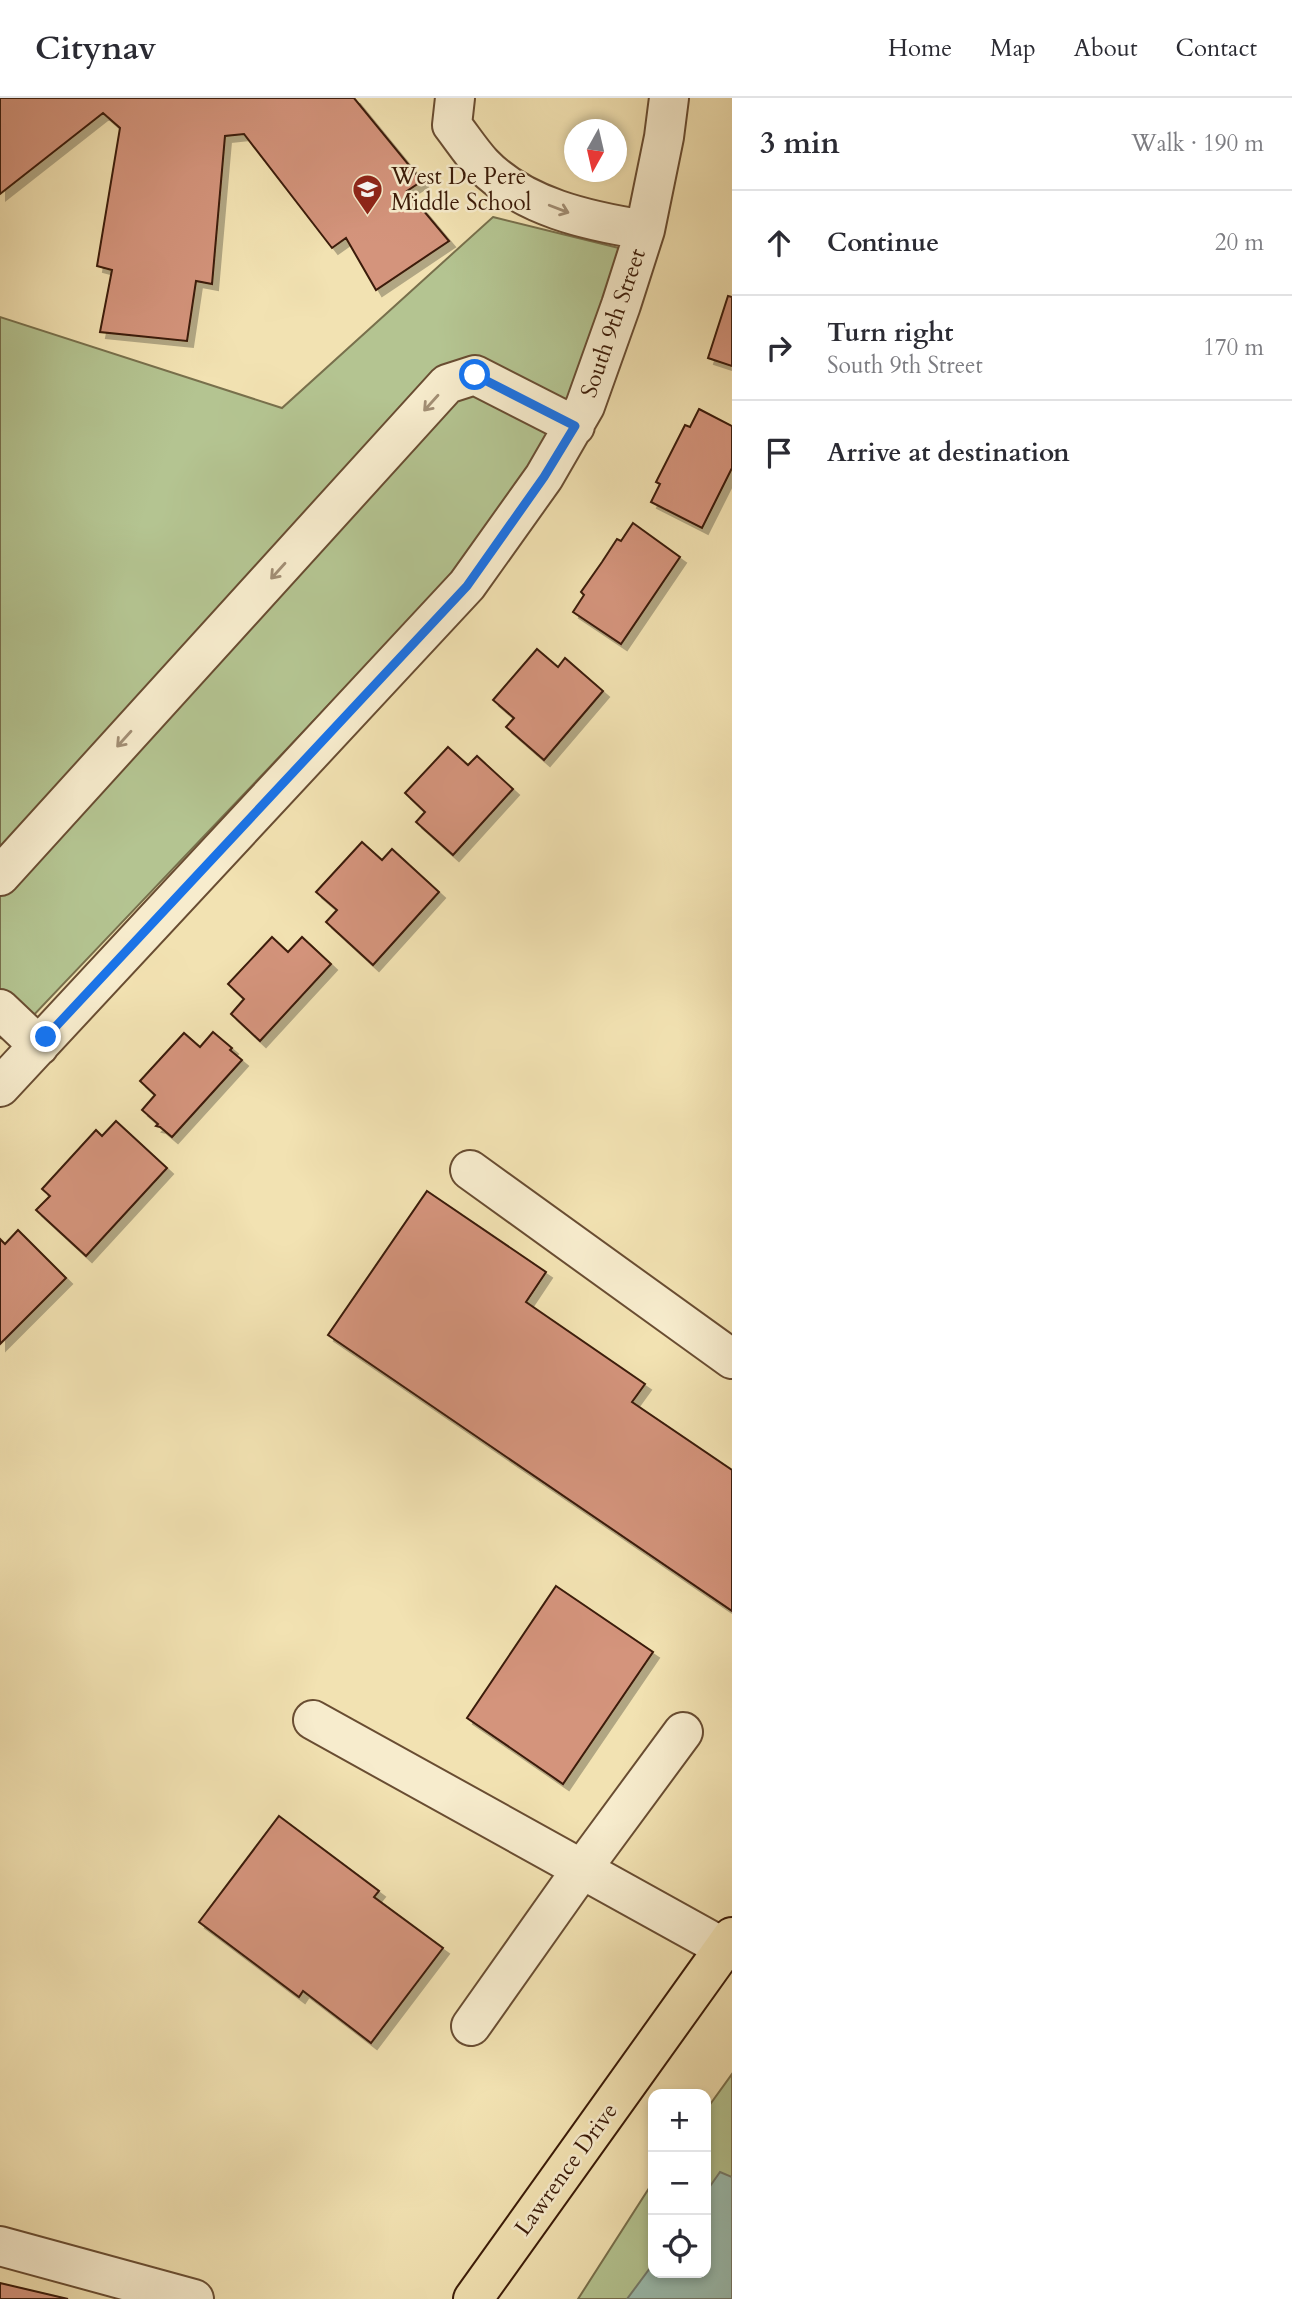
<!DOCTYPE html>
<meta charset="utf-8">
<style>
:root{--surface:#fff;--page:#f2f2f3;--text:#2b2b33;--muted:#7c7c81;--line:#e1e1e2}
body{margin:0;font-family:Cardo,serif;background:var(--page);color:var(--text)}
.controls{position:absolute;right:21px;bottom:21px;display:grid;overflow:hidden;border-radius:14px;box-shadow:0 4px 10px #0003}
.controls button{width:63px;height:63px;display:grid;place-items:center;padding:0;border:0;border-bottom:2px solid var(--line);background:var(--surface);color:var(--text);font:35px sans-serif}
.compass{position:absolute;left:564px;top:21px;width:63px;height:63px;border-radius:50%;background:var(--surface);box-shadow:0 4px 10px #0003;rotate:188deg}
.stop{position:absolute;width:21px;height:21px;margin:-16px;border:5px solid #1a73e8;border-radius:50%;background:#fff}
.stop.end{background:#1a73e8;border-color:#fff;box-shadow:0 2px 7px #0008}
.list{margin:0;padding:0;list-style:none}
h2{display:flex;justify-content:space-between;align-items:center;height:91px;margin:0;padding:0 28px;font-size:30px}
h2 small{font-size:23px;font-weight:400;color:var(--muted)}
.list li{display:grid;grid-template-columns:46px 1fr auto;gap:21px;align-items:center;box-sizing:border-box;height:105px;padding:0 28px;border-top:2px solid var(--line)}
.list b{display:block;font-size:26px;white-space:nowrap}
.list p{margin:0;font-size:23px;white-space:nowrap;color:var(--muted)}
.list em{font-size:23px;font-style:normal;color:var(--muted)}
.icon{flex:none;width:38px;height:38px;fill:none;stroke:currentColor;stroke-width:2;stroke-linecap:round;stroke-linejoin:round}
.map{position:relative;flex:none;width:732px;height:2201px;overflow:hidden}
header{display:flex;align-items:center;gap:42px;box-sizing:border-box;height:98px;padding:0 35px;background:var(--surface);border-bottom:2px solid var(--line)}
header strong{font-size:33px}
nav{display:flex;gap:38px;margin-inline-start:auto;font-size:24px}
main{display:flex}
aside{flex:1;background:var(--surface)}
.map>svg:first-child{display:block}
</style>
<header>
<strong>Citynav</strong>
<nav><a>Home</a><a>Map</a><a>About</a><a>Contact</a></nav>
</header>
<main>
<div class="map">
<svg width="732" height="2201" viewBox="0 0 732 2201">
<defs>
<filter id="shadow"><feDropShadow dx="6" dy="6" stdDeviation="0" flood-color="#0004"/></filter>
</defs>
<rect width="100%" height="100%" fill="#f2e2b2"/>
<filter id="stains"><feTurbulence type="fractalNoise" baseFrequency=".00286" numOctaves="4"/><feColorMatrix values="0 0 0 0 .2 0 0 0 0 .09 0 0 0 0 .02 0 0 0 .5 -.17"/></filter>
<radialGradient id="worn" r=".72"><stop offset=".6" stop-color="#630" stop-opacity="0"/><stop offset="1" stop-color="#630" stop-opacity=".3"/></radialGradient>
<!-- green -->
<path fill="#b4c491" stroke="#78704c" stroke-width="2" d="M 493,119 L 631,153 L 574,301 L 531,378 L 451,476 L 399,533 L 10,942 L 0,940 L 0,219 L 282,310 Z
M 732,1976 L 732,2201 L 578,2201 L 653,2084 L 653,2175 L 706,2175 L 706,2012 Z"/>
<!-- water -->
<path fill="#9bbdb0" stroke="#757c6d" stroke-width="2" d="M 720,2074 L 732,2079 L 732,2201 L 627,2201 L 653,2166 L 653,2175 L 706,2175 L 706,2094 Z"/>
<!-- building -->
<path fill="#d4947c" stroke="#3b1b08" stroke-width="2" filter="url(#shadow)" d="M 0,0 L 354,0 L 422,83 L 407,93 L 449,143 L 376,192 L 346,140 L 332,150 L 244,36 L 225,38 L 212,186 L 196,183 L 187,243 L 100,234 L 112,172 L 97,168 L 120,30 L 103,15 L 0,96 Z
M 728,198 L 732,199 L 732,268 L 708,260 Z
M 699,311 L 732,328 L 732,370 L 702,430 L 651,404 L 660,386 L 656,384 L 683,331 L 685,327 L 690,329 Z
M 633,425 L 680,459 L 621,546 L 573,514 L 584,497 L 581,494 L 602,464 L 617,441 L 621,443 Z
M 537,551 L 558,569 L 565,560 L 603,593 L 544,662 L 506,629 L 514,620 L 493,602 Z
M 448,649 L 468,667 L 477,658 L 513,691 L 453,757 L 416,724 L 425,714 L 405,695 Z
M 362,744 L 382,762 L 392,751 L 439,794 L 373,867 L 326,824 L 337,812 L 316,794 Z
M 272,839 L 288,854 L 302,839 L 331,866 L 260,943 L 231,916 L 244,901 L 228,886 Z
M 213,934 L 232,950 L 230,952 L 242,962 L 172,1039 L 160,1029 L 156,1028 L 158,1026 L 142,1012 L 155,997 L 140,983 L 184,935 L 200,949 Z
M 116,1023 L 167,1070 L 86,1158 L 36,1112 L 50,1098 L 42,1091 L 96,1032 L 102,1038 Z
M 427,1093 L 546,1174 L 526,1204 L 645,1286 L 632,1304 L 732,1372 L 732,1513 L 328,1237 Z
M 18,1132 L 66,1180 L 0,1246 L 0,1141 L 5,1146 Z
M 556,1488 L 653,1554 L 563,1686 L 467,1620 Z
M 279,1718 L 379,1793 L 374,1799 L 443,1850 L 371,1945 L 303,1893 L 299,1899 L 199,1824 Z
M 0,2185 L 68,2201 L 0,2201 Z"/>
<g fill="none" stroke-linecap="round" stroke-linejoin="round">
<defs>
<path id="minor" d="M 455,0 L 452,27 C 462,40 471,54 482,66 C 523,109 588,123 645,132
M 0,778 L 447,286 L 475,277 L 575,328
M 0,911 L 39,948
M 0,989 L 467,487 L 544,379 L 585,308 L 621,207 L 645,132 L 664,39 L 669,0
M 470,1072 L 732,1261
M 313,1622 L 724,1850
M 471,1928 L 582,1771 L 683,1634
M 0,2148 L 194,2201"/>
<path id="major" d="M 473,2201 L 732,1839"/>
</defs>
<!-- minor casing -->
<use href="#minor" stroke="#694d32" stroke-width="42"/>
<!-- major casing -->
<use href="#major" stroke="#3b1b08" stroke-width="42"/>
<!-- minor -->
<use href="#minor" stroke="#f7eccd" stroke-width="38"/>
<!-- major -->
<use href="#major" stroke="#f2e2b2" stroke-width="38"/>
</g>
<!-- one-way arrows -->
<defs><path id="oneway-shaft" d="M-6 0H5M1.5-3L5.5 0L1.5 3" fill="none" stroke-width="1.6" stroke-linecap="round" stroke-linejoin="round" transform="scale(1.75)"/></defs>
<g stroke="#a28e74">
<use href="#oneway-shaft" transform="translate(559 111) rotate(21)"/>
<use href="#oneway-shaft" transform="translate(431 305) rotate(132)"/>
<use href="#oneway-shaft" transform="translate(278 473) rotate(132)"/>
<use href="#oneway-shaft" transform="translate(124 641) rotate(132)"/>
</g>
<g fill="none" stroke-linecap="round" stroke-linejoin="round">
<!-- route -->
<path stroke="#1a73e8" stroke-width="9" d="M 46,939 L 467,488 L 544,379 L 575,328 L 475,277"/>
</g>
<!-- icons -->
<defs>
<symbol id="school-pin" viewBox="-11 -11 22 30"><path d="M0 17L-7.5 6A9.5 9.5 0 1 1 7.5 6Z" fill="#8f2418" stroke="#f7eccd"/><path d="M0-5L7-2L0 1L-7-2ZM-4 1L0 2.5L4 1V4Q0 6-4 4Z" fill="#fff"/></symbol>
</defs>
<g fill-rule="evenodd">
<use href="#school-pin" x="350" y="74" width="35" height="47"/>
</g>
<g text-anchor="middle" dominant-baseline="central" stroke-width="5" stroke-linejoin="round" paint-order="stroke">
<!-- poi labels -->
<g font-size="23" fill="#3b1b08" stroke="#f7eccd" text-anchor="start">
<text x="391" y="78">West De Pere<tspan x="391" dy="26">Middle School</tspan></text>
</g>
<!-- street labels -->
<g font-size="23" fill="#3b1b08" stroke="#f7eccd">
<text transform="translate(613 225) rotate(-71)">South 9th Street</text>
<text transform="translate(566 2071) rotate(-54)">Lawrence Drive</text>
</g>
</g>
<rect width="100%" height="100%" filter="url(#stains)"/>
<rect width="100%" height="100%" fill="url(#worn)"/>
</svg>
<div class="controls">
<button>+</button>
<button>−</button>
<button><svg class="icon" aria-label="locate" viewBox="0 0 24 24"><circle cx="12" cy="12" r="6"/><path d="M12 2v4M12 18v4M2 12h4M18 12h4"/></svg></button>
</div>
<svg class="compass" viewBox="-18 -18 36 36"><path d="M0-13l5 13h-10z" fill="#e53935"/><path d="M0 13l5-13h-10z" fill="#7c7c81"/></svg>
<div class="stop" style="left:475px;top:277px"></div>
<div class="stop end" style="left:46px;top:939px"></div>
</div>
<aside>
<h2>3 min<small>Walk · 190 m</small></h2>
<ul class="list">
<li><svg class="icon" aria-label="ahead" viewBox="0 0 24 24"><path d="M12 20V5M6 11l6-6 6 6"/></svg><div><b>Continue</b></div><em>20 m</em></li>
<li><svg class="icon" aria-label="right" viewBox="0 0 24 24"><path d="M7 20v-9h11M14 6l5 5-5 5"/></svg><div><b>Turn right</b><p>South 9th Street</p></div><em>170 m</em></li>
<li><svg class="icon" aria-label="arrive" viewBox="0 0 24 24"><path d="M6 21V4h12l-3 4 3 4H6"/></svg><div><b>Arrive at destination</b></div></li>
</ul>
</aside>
</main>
